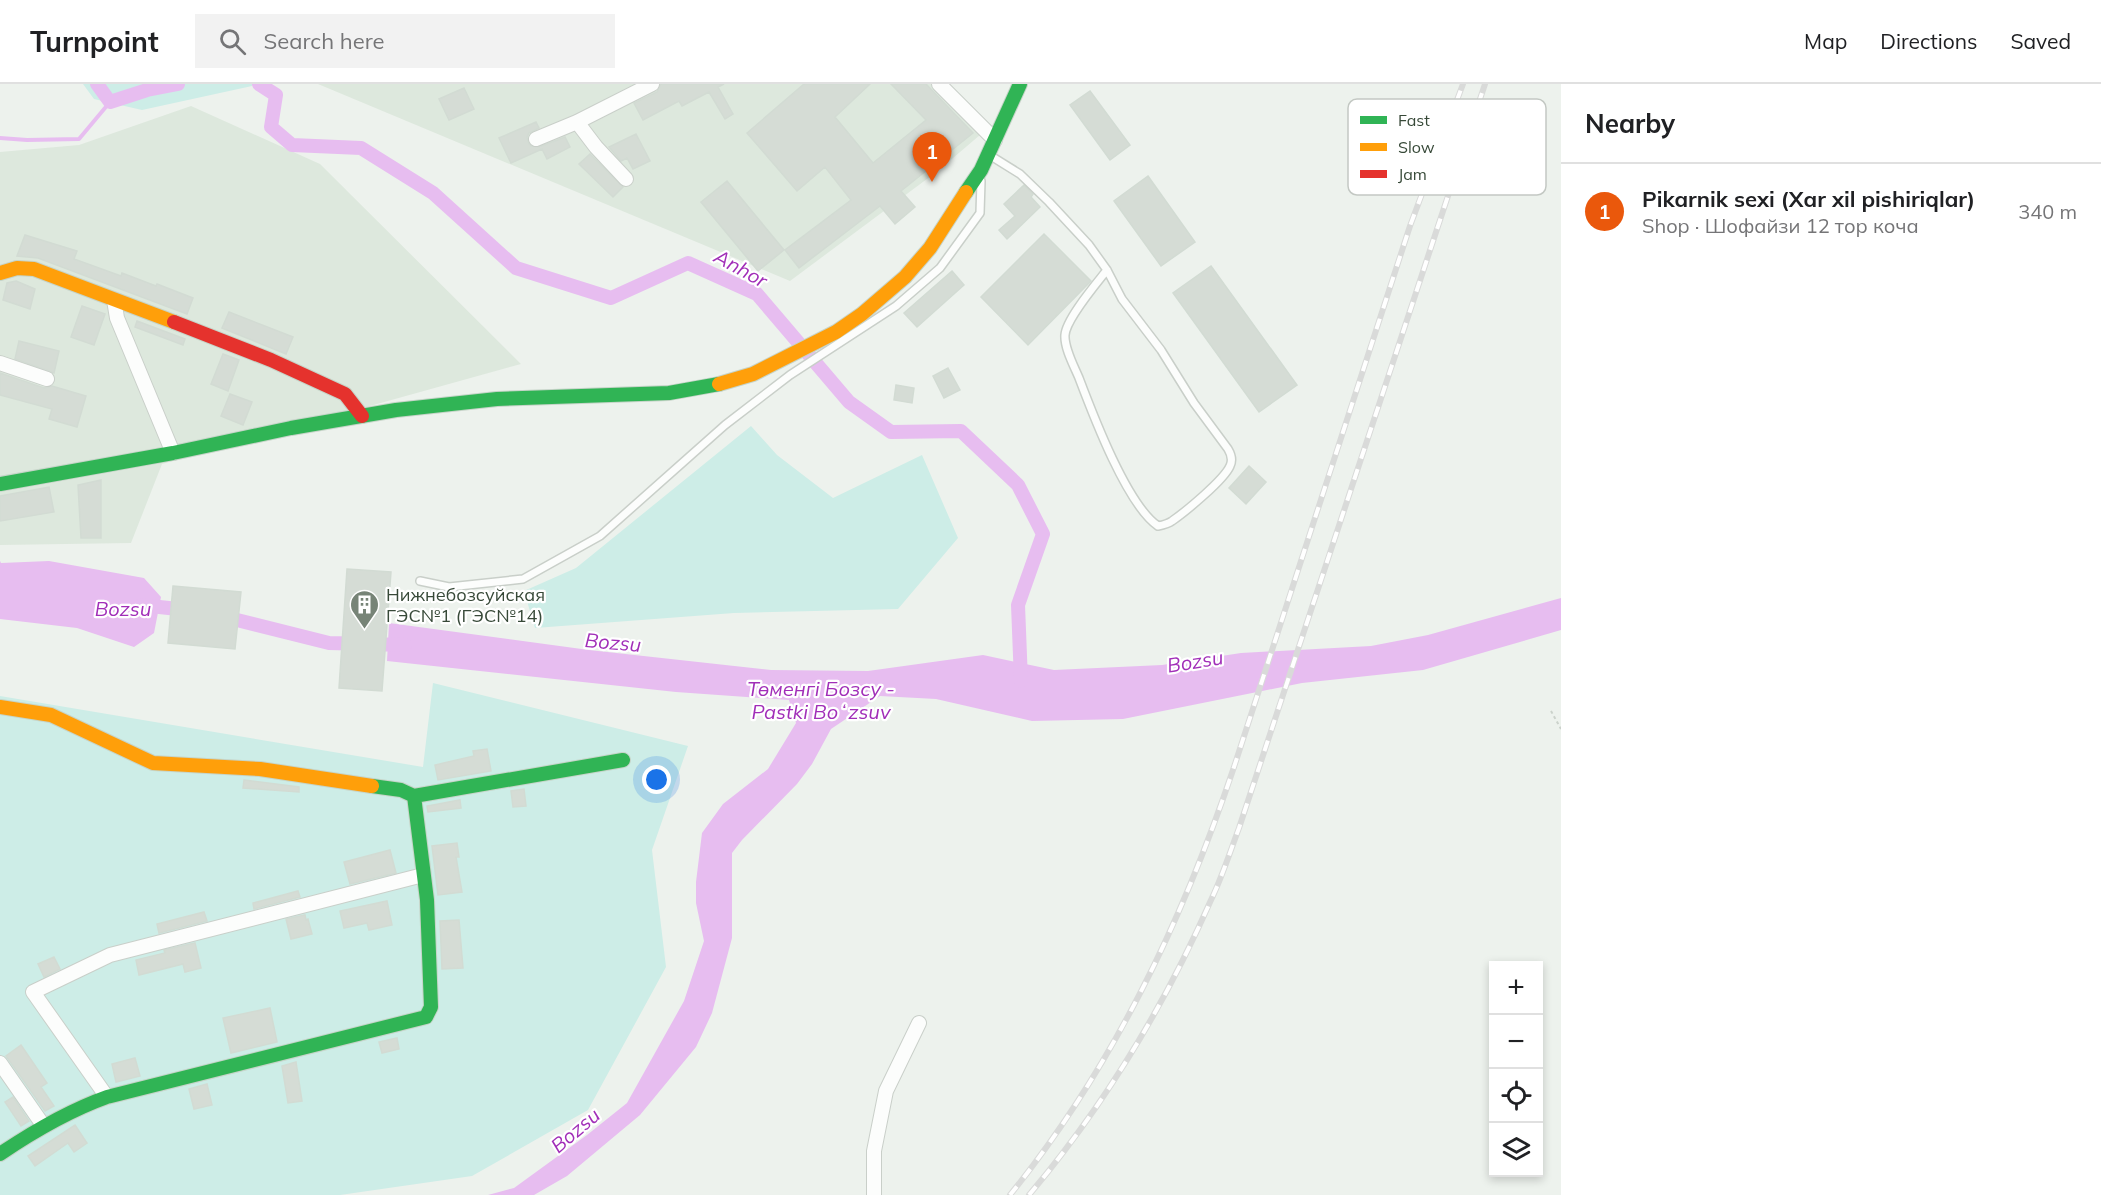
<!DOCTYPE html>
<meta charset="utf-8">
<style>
:root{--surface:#fff;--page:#f2f2f2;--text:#202124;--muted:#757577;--line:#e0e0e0;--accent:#ea580c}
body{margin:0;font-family:Mulish,sans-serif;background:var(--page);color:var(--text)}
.controls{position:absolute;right:18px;bottom:18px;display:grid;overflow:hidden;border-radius:0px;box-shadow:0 3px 9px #0003}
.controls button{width:54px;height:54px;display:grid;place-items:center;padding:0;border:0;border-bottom:2px solid var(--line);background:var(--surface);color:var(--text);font:30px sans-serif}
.you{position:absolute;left:657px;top:696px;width:21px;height:21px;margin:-15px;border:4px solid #fff;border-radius:50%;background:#1a73e8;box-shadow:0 0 0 9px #1a73e833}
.badge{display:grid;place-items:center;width:39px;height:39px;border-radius:50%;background:var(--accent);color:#fff;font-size:20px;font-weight:700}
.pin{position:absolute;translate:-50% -50px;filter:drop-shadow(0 2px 3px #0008)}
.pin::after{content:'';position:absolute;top:32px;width:21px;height:18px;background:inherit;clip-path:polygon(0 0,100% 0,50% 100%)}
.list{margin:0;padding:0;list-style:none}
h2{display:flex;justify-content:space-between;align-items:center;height:78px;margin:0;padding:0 24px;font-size:26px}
h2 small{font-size:20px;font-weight:400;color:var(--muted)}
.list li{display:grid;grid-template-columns:39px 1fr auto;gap:18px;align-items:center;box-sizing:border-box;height:96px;padding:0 24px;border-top:2px solid var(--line)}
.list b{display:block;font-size:22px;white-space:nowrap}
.list p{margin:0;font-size:20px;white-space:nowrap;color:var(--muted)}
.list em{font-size:20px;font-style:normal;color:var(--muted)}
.icon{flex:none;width:33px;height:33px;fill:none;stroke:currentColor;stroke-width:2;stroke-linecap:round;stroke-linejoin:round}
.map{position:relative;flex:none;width:1561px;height:1111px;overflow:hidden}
header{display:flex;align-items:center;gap:36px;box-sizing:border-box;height:84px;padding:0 30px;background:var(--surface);border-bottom:2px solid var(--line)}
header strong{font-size:28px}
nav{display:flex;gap:33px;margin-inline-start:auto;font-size:21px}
.search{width:420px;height:54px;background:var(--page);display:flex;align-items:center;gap:15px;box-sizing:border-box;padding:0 21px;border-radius:0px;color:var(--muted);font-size:22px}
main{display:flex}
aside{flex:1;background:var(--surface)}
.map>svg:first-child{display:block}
</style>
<header>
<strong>Turnpoint</strong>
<div class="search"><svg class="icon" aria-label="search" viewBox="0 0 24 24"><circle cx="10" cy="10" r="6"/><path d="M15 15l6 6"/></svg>Search here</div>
<nav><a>Map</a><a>Directions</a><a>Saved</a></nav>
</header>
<main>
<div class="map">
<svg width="1561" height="1111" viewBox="0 0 1561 1111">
<rect width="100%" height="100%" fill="#edf2ed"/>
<!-- residential -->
<path fill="#dde8dd" d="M 318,0 L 945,0 L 987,45 L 939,86 L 790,197 Z
M 191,22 L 320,80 L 521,280 L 162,380 L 131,459 L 0,461 L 0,68 L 79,61 Z"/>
<!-- green -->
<path fill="#cdede7" d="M 83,0 L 252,0 L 252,2 L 142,26 L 94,15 Z
M 751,342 L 777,371 L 833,414 L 922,371 L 958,454 L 898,525 L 734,529 L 535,544 L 524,507 L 576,484 Z
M 433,599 L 688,662 L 652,766 L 666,883 L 588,1026 L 472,1092 L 340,1111 L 0,1111 L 0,612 L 423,683 Z"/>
<!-- water -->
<path fill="#e7bdf0" d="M 0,477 L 1,479 L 49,477 L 144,494 L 161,513 L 154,549 L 134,563 L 77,544 L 0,535 Z
M 1561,514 L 1561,546 L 1423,586 L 1302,599 L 1123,635 L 1032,637 L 936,615 L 880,612 L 831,645 L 812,680 L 797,700 L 742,756 L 732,769 L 732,854 L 712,929 L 696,963 L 640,1031 L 567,1092 L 534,1111 L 488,1111 L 514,1104 L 587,1051 L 627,1019 L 684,917 L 704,857 L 696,819 L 696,798 L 702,749 L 723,720 L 768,685 L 796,639 L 789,616 L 676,608 L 387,577 L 389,539 L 589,566 L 771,586 L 868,587 L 983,571 L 1054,586 L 1162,581 L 1241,569 L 1371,562 L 1428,551 Z"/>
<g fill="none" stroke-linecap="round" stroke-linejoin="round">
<!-- stream -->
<path stroke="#e7bdf0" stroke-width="4" d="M 0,54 L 27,56 L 79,55 L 110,18"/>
<!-- canal -->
<path stroke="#e7bdf0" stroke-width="14" d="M 97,0 L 110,18 L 147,6 L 178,0
M 259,0 L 276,11 L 271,43 L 292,61 L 361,64 L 433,109 L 516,184 L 611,214 L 688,179 L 757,210 L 849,318 L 891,348 L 961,347 L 1018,401 L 1043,450 L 1018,521 L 1021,597
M 141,521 L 187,526
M 221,532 L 329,559 L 405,561"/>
</g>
<!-- building -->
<path fill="#d5dcd5" stroke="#d2dbd3" stroke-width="1.5" d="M 661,0 L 724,0 L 718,3 L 733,30 L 725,35 L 709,8 L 682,22 L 679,17 L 643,36 L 634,19 L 657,8 Z
M 804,0 L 870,0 L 835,33 L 873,79 L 926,36 L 891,0 L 926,0 L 973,49 L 901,107 L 915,123 L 895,140 L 880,122 L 799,184 L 785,166 L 851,116 L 825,83 L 797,107 L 747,49 Z
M 464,4 L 474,25 L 449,36 L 439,15 Z
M 1090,7 L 1130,61 L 1110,76 L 1070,21 Z
M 536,38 L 539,44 L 529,49 L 527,53 L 528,58 L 531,62 L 539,63 L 565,53 L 570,63 L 547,75 L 542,65 L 511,79 L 499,54 Z
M 636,50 L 650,77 L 633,85 L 627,74 L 621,77 L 609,63 Z
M 590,70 L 623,103 L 613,113 L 579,80 Z
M 1148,92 L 1195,158 L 1161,182 L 1114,117 Z
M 727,97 L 784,166 L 758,187 L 701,118 Z
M 1024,101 L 1033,110 L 1031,113 L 1040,123 L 1007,155 L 999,146 L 1015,132 L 1004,120 Z
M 1044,150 L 1091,197 L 1028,261 L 981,213 Z
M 25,151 L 77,167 L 74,175 L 121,192 L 122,189 L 156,202 L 157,200 L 193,214 L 187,230 L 38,174 L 17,172 Z
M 1211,182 L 1297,301 L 1259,328 L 1173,209 Z
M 952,187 L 964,201 L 917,243 L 904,229 Z
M 16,197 L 35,205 L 30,225 L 3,216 L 7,199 Z
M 82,222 L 105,230 L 94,261 L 71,253 Z
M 229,228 L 293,253 L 286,270 L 222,244 Z
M 137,237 L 185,255 L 183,261 L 135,243 Z
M 19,257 L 59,267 L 54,289 L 15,275 Z
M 223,270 L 239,276 L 228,307 L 211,300 Z
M 948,284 L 960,306 L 944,314 L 933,292 Z
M 0,289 L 44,304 L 52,302 L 86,312 L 77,343 L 49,335 L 52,325 L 0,311 Z
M 896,301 L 914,304 L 912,319 L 894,316 Z
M 230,310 L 252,318 L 243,341 L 221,332 Z
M 1249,382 L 1266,398 L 1246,420 L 1229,404 Z
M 101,396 L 101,454 L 81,454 L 78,401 Z
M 49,403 L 54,428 L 0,437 L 0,412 Z
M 347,485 L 391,488 L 382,607 L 339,604 Z
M 173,502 L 241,508 L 235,565 L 168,559 Z
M 487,665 L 491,687 L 438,696 L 435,681 L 474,672 L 473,667 Z
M 244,696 L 299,703 L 299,708 L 243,704 Z
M 524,705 L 526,722 L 513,723 L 511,707 Z
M 460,716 L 461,724 L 428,728 L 427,722 Z
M 457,759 L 459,773 L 456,773 L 462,808 L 438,811 L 432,762 Z
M 390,766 L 396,789 L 350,800 L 344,778 Z
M 298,807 L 300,813 L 254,825 L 253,819 Z
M 387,817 L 392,841 L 369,846 L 367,839 L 344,844 L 340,827 Z
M 204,828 L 207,837 L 159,849 L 157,840 Z
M 305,831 L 306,836 L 308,835 L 312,850 L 291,855 L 286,835 Z
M 459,836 L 463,884 L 442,885 L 440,837 Z
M 195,859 L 201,884 L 185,888 L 183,880 L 139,891 L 136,876 L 165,869 L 164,866 Z
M 54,873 L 60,885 L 44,893 L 38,880 Z
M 270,924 L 277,958 L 231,969 L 223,934 Z
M 397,954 L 399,965 L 382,969 L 379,958 Z
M 21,961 L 47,999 L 41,1003 L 54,1022 L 45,1027 L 6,972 Z
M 135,974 L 140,992 L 116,998 L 112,980 Z
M 296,978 L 302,1017 L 288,1019 L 282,982 Z
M 207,1000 L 212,1021 L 194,1025 L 189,1005 Z
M 13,1013 L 29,1037 L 21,1042 L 5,1018 Z
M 75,1041 L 87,1059 L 74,1068 L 68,1059 L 35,1082 L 28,1072 Z"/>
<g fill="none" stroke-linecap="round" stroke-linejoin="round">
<defs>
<path id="lane" d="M 991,72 L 1020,90 L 1049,118 L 1089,161 L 1107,186 L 1122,215 L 1161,266 L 1194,319 L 1228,365 C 1231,370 1233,376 1230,382 C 1224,396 1185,428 1172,437 C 1168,440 1163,441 1158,442 C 1127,421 1093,331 1079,294 C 1074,282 1064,264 1065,251 C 1066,235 1096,200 1107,186
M 420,497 L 449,503 L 523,495 L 600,452 L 725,341 L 790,291 L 896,222 L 940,184 L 980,129 L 981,97"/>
<path id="street" d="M 939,0 L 995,56
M 577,38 L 596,63 L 626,95
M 536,55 L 577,38 L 652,0
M 114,216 L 117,234 L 173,369
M 0,279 L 47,295
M 0,979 L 43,1041
M 107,1013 L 33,908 L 110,871 L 423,791
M 874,1111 L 874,1067 L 886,1007 L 919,939"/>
<path id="fast" d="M 966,108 L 981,86 L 1020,0
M 0,400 L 173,369 L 291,344 L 396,326 L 497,315 L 669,309 L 719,300
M 372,702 L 401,706 L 414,712 L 623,676
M 0,1070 C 34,1047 68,1027 107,1013 L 426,933 L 431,923 L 427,816 L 414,712"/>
<path id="slow" d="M 0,189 L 17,184 L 34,185 L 174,238
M 719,300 L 753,290 L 836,248 L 862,230 L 905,193 L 930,164 L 966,108
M 0,623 L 51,631 L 153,679 L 260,685 L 372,702"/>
<path id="jam" d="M 174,238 L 271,276 L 345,310 L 362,332"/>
</defs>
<!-- lane casing -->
<use href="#lane" stroke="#c9cfc9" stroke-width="10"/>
<!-- street casing -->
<use href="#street" stroke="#c9cfc9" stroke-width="16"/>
<!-- fast casing -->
<use href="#fast" stroke="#c6d4c8" stroke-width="16"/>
<!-- slow casing -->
<use href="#slow" stroke="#c6d4c8" stroke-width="16"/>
<!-- jam casing -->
<use href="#jam" stroke="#c6d4c8" stroke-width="16"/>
<!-- path -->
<path stroke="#cbd2cb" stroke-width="2" stroke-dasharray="3 3" stroke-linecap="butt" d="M 1551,627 L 1561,645"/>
<!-- lane -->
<use href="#lane" stroke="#fcfdfc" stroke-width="7"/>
<!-- street -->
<use href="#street" stroke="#fcfdfc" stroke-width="14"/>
<!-- fast -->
<use href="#fast" stroke="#30b455" stroke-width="14"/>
<!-- slow -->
<use href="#slow" stroke="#ff9f0a" stroke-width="14"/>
<!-- jam -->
<use href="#jam" stroke="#e5322d" stroke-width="14"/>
<defs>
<path id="rail" d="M 1010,1111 C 1113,983 1182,838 1234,683 L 1410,142 L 1463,0
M 1029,1111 C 1104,1022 1164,923 1211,816 C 1222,793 1230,768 1239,744 L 1485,0"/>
</defs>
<!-- rail casing -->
<use href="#rail" stroke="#d9dad9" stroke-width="6"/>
<!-- rail -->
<use href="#rail" stroke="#fff" stroke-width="4" stroke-dasharray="11" stroke-linecap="butt"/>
</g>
<!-- icons -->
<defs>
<symbol id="building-pin" viewBox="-11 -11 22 30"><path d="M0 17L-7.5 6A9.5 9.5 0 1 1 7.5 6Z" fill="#778477" stroke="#fff"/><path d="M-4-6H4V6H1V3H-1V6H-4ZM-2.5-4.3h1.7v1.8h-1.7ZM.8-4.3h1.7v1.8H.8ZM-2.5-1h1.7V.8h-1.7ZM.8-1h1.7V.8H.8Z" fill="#fff"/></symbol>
</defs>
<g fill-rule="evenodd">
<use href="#building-pin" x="348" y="504" width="33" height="45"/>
</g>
<g text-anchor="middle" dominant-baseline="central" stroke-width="4.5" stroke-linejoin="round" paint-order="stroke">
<!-- poi labels -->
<g font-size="18" fill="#374938" stroke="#fff" text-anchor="start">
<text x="386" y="510">Нижнебозсуйская<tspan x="386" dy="21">ГЭС№1 (ГЭС№14)</tspan></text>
</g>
<!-- water labels -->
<g font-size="20" font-style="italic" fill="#a12eb8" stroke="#fff">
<text transform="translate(741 184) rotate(29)">Anhor</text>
<text x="123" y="524">Bozsu</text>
<text transform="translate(613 558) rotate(5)">Bozsu</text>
<text transform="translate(1195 577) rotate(-9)">Bozsu</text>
<text x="821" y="604">Төменгі Бозсу -<tspan x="821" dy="23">Pastki Boʻzsuv</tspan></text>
<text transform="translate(575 1046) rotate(-40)">Bozsu</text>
</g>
</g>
<!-- legend -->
<rect x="1348" y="15" width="198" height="96" rx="9" fill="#fff" stroke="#c3c8c3" stroke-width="1.5"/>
<rect x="1360" y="32" width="27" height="8" fill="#30b455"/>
<rect x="1360" y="59" width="27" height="8" fill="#ff9f0a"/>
<rect x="1360" y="86" width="27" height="8" fill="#e5322d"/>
<g font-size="16" fill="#374938">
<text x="1398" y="42">Fast</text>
<text x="1398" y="69">Slow</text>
<text x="1398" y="96">Jam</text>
</g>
</svg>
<div class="controls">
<button>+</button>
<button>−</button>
<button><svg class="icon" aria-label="locate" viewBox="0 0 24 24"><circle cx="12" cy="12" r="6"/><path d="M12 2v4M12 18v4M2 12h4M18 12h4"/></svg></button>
<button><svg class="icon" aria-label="layers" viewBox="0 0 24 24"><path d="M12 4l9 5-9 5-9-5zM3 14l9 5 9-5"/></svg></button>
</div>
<div class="you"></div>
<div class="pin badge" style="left:932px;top:98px">1</div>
</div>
<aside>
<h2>Nearby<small></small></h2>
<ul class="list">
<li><span class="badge">1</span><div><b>Pikarnik sexi (Xar xil pishiriqlar)</b><p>Shop · Шофайзи 12 тор коча</p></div><em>340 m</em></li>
</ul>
</aside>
</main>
